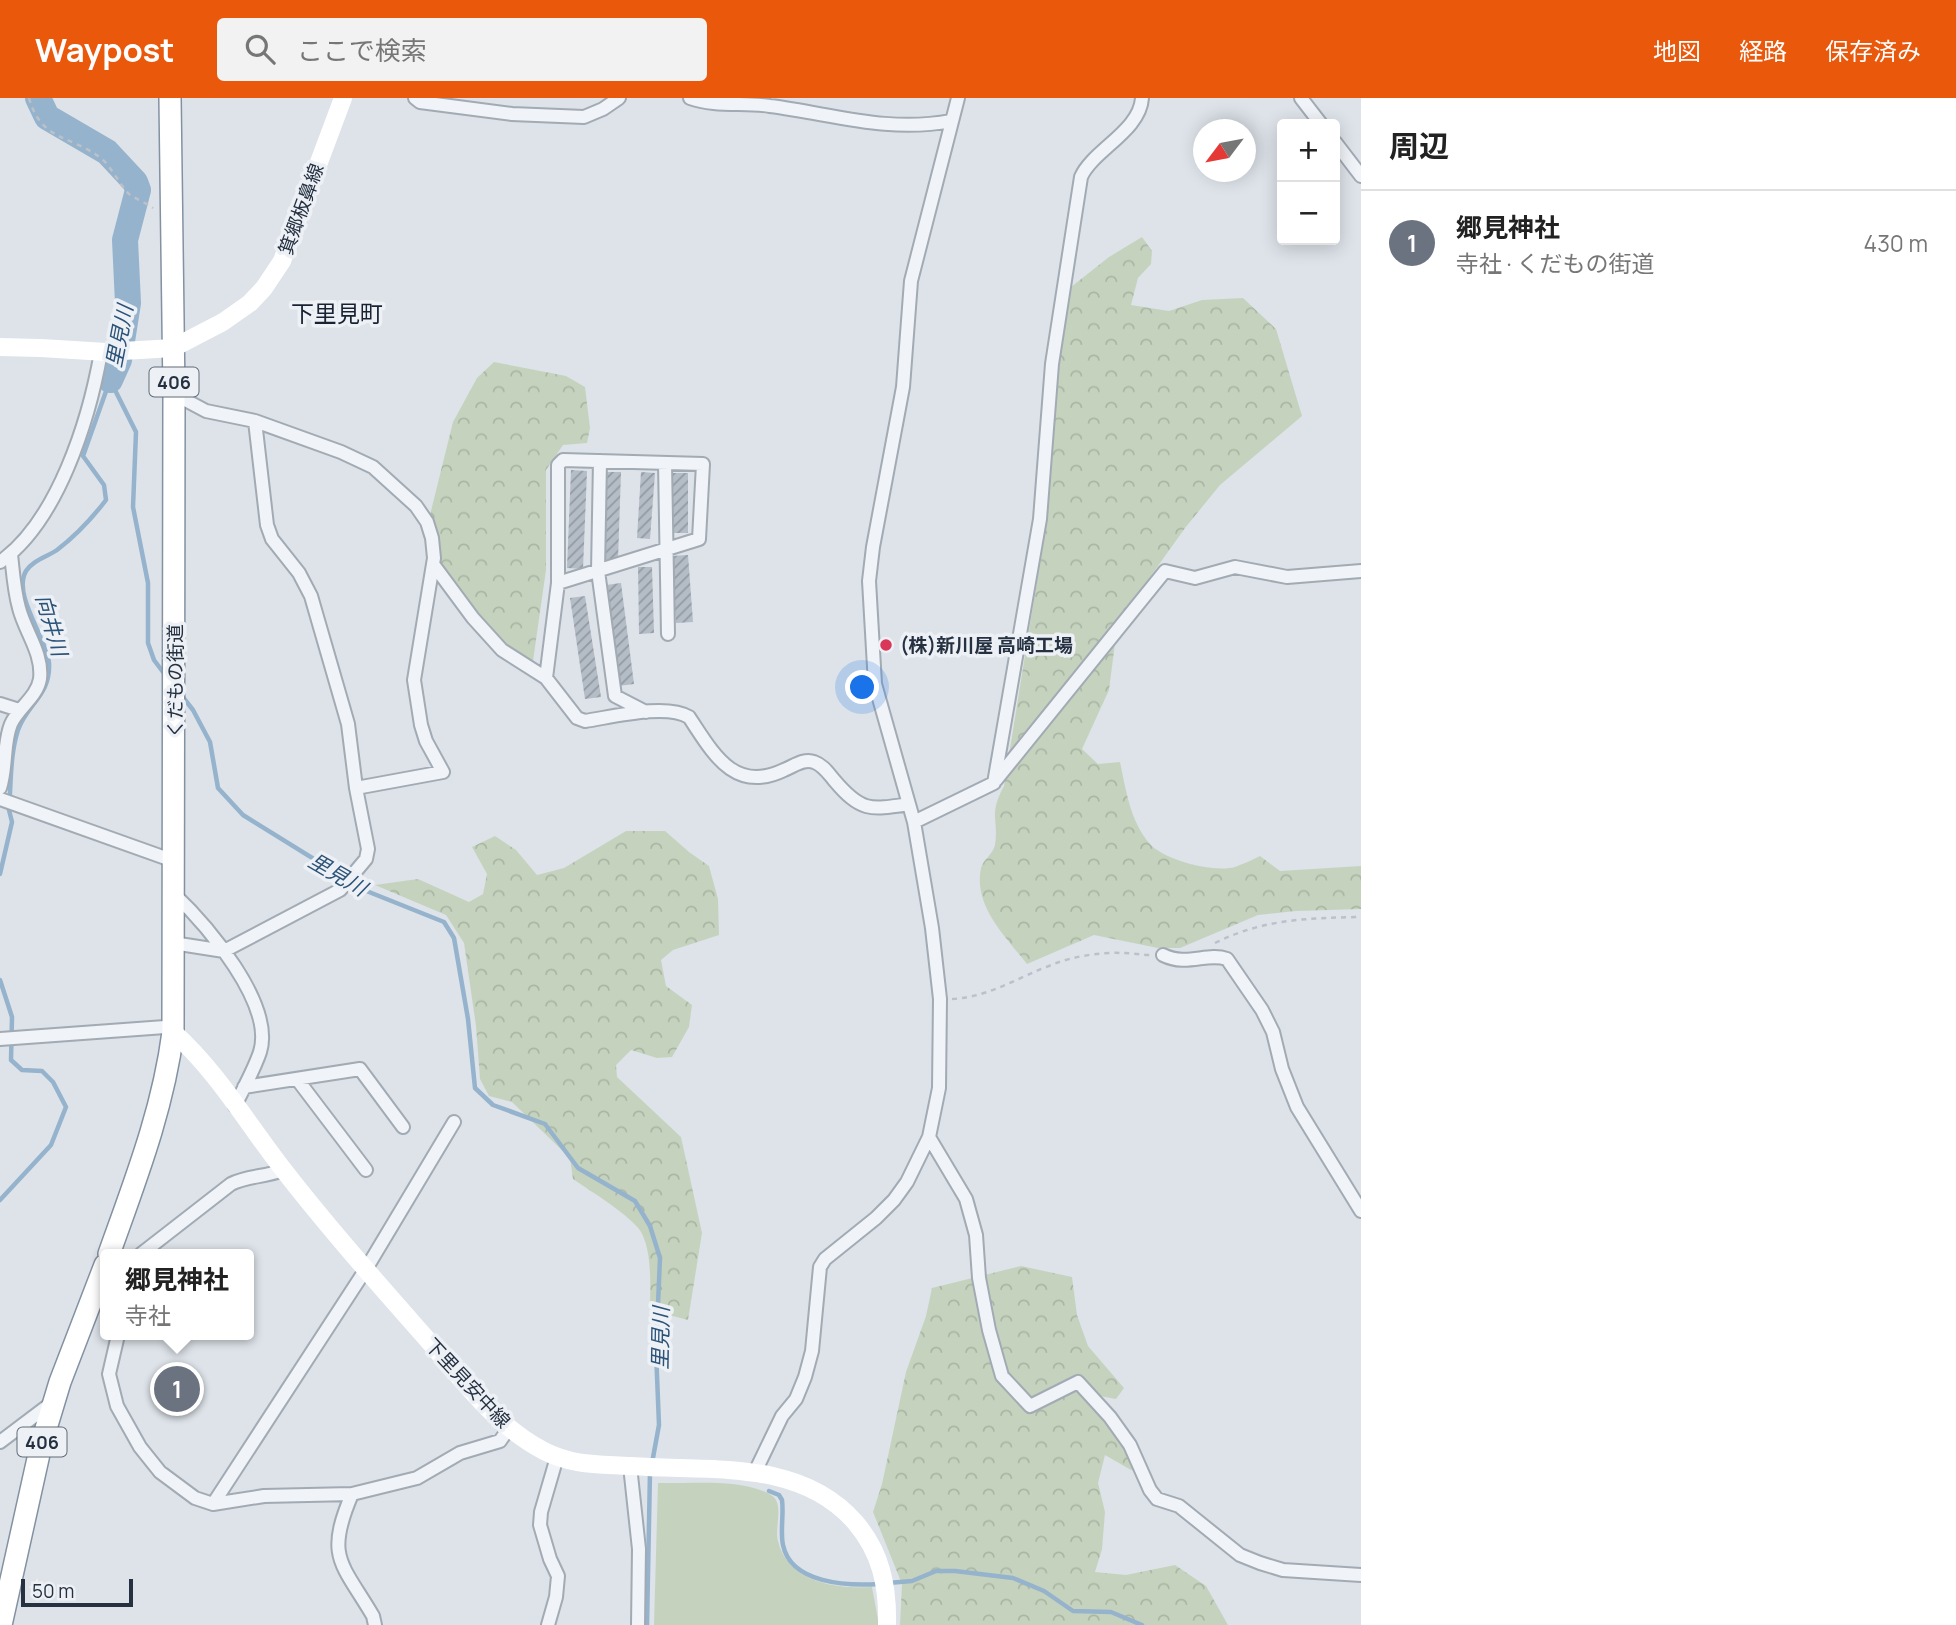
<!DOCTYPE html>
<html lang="ja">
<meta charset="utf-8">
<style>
:root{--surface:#fff;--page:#f2f2f2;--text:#222;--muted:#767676;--line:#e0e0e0;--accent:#ea580c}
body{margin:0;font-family:Manrope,"Noto Sans JP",sans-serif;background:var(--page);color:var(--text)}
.controls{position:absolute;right:21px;top:21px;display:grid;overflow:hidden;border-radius:7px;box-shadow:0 4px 18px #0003}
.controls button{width:63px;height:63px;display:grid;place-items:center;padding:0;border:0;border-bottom:2px solid var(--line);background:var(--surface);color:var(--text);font:35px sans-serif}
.compass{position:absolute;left:1193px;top:21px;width:63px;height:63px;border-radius:50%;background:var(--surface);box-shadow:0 4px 18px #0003;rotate:238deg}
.scale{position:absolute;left:21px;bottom:18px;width:112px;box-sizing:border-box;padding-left:7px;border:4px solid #253141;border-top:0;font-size:19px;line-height:24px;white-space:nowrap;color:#253141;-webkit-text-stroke:5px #edf1f6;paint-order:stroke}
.you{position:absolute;left:863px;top:590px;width:24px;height:24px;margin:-18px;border:5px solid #fff;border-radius:50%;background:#1a73e8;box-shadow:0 0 0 10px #1a73e833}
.badge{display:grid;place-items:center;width:46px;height:46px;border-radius:50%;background:var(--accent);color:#fff;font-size:23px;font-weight:700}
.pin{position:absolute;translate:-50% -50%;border:4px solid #fff;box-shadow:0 2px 7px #0006}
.popup{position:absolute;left:100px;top:1151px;width:154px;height:91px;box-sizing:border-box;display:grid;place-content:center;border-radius:7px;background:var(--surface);filter:drop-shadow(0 2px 5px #0005);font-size:23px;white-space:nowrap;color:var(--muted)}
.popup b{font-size:26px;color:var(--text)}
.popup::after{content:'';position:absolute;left:50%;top:100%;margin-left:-14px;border:14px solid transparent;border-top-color:var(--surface)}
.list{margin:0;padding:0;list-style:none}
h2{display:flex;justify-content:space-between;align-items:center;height:91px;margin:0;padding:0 28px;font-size:30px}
h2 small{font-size:23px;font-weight:400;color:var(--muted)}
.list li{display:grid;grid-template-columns:46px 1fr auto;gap:21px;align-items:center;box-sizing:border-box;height:105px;padding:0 28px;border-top:2px solid var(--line)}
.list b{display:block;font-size:26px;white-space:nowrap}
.list p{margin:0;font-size:23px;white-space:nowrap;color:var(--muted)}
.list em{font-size:23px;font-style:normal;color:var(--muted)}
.icon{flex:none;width:38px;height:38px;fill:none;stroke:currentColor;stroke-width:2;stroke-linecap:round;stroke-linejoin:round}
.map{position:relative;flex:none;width:1361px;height:1527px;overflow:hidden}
header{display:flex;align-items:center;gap:42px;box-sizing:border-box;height:98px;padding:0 35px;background:var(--accent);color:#fff}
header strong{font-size:33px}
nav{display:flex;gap:38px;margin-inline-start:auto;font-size:24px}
.search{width:490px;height:63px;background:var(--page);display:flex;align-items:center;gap:18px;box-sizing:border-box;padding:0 24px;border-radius:7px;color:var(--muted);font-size:26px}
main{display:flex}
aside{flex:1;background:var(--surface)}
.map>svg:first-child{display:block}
</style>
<header>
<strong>Waypost</strong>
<div class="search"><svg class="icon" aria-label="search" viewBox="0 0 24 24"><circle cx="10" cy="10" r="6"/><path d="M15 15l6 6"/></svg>ここで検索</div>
<nav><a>地図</a><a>経路</a><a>保存済み</a></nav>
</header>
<main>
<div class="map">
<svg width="1361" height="1527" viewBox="0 0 1361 1527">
<defs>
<pattern id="forest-crowns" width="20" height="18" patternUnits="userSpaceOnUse" patternTransform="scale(1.75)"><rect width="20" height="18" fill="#c5d3be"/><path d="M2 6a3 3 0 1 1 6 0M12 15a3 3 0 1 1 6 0" fill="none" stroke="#a9b6a4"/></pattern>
<pattern id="building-hatch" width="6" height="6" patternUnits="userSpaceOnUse" patternTransform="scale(1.75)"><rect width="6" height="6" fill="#b4bcc6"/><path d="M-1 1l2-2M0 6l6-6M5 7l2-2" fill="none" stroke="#9299a2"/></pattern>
</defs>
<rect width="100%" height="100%" fill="#dde3e9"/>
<!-- green -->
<path fill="#c5d3be" d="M 658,1385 C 691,1386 743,1380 771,1397 C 785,1405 774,1430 778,1443 C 788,1485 837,1491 872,1489 L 879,1527 L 654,1527 Z"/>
<!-- forest -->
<path fill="url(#forest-crowns)" d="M 1142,139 L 1152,153 L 1151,166 L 1138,180 L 1131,207 L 1169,213 L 1202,202 L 1243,200 L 1276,231 L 1302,318 L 1220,387 L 1185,430 L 1138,496 L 1115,545 L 1109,592 L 1082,651 L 1098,666 L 1120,664 C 1126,692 1130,722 1149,745 C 1163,762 1214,775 1235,769 C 1243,766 1252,762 1260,758 L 1280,773 L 1361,768 L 1361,811 L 1296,813 L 1258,817 L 1180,850 L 1158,850 L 1094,837 L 1027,866 C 1006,839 973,808 981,770 C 983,762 993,756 995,747 C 999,721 988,717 1004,688 L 1045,433 L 1052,352 L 1052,296 L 1071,189 L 1109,159 Z
M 494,264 L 566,278 L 585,289 L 590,330 L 587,345 L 563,347 L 546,372 L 546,472 L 533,563 L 502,546 L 441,465 L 437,441 L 430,417 L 453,324 L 477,280 Z
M 626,733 L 665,733 L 689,754 L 709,768 L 718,801 L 719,837 L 673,852 L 661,862 L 666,888 L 692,907 L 689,929 L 672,959 L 657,960 L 631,952 L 616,967 L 617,979 L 681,1039 L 702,1135 L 688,1222 L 650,1212 C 650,1190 653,1150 639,1131 C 625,1114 592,1094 573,1081 L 570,1060 L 512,1004 L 489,998 L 480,981 L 476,928 L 464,845 L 446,817 L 375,787 L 418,781 L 469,804 L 483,796 L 487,776 L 472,749 L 495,738 L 516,752 L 537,777 L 564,770 Z
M 1021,1168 L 1072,1179 L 1077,1217 L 1088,1248 L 1124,1290 L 1116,1301 L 1089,1296 L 1119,1332 L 1138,1371 L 1131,1372 L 1105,1357 L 1098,1385 L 1105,1414 L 1102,1451 L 1095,1474 L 1126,1477 L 1175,1467 L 1206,1488 L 1228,1527 L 900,1527 L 902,1486 L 873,1414 L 882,1386 L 906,1274 L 926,1218 L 932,1190 Z"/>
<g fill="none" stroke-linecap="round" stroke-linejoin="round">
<!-- stream -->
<path stroke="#95b3cc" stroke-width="4.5" d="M 110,282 L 136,334 L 133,409 L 148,485 L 148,545 L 154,562 L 166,578
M 182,598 L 193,612 L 210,644 L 218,690 L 243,717 L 364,792 L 444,824 L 454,840 L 468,921 L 475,990 L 493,1007 L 545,1026 L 578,1070 L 635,1103 L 650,1128 L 660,1160 L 656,1253 L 659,1327 L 652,1365
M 0,776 L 12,724 L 9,712 C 11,687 10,656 18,632 C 27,606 51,597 49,565 C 47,541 12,497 26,473 C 33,462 47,459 57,452 C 74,439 93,419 106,402 L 104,387 L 83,358 L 110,282
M 0,882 L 12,919 L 11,962 L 22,972 L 42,973 L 53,984 L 66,1009 L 51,1047 L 0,1102
M 769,1393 L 779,1397 L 782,1402 C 784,1417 780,1433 783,1447 C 791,1486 848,1488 879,1486
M 888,1485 L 912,1483 L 936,1473 L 955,1473 L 1013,1480 L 1044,1493 L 1073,1513 L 1111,1514 L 1142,1527
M 647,1527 L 650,1374"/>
<!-- river -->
<path stroke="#95b3cc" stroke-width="26" d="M 38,0 L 47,19 L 107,54 L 135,84 L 138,92 L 125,142 L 128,205 L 119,262 L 110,282"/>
</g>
<!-- building -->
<path fill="url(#building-hatch)" d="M 571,372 L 587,373 L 583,471 L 567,470 Z
M 607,374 L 621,374 L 618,462 L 604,461 Z
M 641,374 L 655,375 L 650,441 L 637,440 Z
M 673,375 L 688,375 L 688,435 L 672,435 Z
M 688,457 L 693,524 L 676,525 L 671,458 Z
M 638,469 L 652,469 L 654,535 L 639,536 Z
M 621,485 L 634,586 L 618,588 L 606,487 Z
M 585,498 L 601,599 L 585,601 L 570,500 Z"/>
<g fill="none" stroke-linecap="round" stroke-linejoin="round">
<defs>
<path id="minor" d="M 415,0 L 420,4 L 512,16 L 584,19 L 603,11 L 619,0
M 690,0 C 715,9 744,4 770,8 C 833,16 887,35 951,23 L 953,19
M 1301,0 L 1321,26
M 1335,44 L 1361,78
M 174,296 L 206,313 L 255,323 L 341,354 L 373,369 L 416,408 L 427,424 L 432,440 L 434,460 L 414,582 L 421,627 L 426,643 L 443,674 L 356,690
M 600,363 L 598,473 L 615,598 L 646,614
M 665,365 L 668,536
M 0,464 C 58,423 89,322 101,254
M 433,466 L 473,520 L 502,552 L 546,580 L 577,620 L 585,623 C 612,619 666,605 689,619 C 713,655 734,696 784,672 C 794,668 804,660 814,664 C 823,667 828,675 834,682 C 861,714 870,712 909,706
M 546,580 L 558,485 L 558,367 L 563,362 L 703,366 L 699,441 L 558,485
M 0,606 L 19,612
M 996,682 L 1165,473 L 1195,480 L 1235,469 L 1287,479 L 1361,473
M 0,690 C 7,669 3,645 11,626 C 18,610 37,599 40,581 C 43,555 25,534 19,510 C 14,492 13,474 11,456
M 0,701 L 174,763
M 914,724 L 994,685 L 1040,421 L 1052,266 L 1081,79 C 1093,52 1140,33 1142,0
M 173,795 C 206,826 275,906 260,954 C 254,972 243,991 235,1008
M 173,845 L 224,853 L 340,792 L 366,761 L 368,751 L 356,690 L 348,626 L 311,498 L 299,475 L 272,441 L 267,427 L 255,323
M 1163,857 C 1187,869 1207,854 1227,861 L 1262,912 L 1273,934 L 1282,971 L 1297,1009 L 1361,1113
M 0,941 L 165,929 L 173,934
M 297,981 L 366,1072
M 244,989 L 360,971 L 403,1029
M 929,1039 L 966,1101 L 976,1137 L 979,1180 L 989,1232 L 1002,1278 L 1030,1308 L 1078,1284 L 1110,1319 L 1130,1347 L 1150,1392 L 1157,1401 L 1179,1408 L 1240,1457 L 1260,1465 L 1283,1472 L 1361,1477
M 141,1156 L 231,1086 C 247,1078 265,1079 283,1072
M 118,1237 L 109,1276 L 117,1308 L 140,1349 L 160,1374 L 195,1400 L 213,1406 L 264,1398 L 352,1396 L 417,1380 L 460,1355 L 500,1343 L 509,1330
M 0,1344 L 53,1304
M 630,1368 L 639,1451 L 638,1527
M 755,1374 L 782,1318 L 796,1301 L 805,1279 L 812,1253 L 820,1169 L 825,1161 L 876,1120 L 894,1102 L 907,1084 L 929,1039 L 939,990 L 940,901 L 932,830 L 914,724 L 875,586 L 869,483 L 873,449 L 903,289 L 911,183 L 958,0
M 352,1396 C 325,1459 341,1464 373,1518 L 375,1527
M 213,1406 L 366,1171 L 454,1024
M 548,1527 L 556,1499 L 558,1478 L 550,1461 L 540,1427 L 541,1414 L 557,1359"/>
<path id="trunk" d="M 109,1156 C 135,1083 163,1012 173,934 L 174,296 L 170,0
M 1,1527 L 41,1347 L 60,1284 L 105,1167"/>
</defs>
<!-- minor casing -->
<use href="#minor" stroke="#a2aab3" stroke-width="16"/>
<!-- trunk casing -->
<use href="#trunk" stroke="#8391a1" stroke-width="24"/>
<!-- path -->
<path stroke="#bbc1c8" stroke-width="2.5" stroke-dasharray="5 5" stroke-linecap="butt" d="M 29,0 C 41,44 72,37 102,61 C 113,71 119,86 129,96 C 136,101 146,105 153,110
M 1215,845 C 1263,821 1308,820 1361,819
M 952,901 C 990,899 1018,879 1054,866 C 1074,858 1101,854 1123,855 C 1132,855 1141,857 1150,857"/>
<!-- minor -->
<use href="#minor" stroke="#f0f3f7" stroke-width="12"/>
<!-- secondary -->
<path stroke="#fff" stroke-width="18" d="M 0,249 L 41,250 L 106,254 L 173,250 L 223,224 L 250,205 L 264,190 L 282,163 L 343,0
M 173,934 C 216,972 247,1025 282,1070 C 330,1132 382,1190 433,1248 C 466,1287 498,1329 544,1353 C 573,1368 600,1366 631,1368 C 708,1374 799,1360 855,1424 C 881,1454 888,1488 887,1527"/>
<!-- trunk -->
<use href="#trunk" stroke="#fff" stroke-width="21"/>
</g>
<!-- markers -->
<circle fill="#da3659" stroke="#edf1f6" stroke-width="2.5" cx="886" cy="547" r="7"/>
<g text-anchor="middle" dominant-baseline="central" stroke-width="7" stroke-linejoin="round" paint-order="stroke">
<!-- shield labels -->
<g fill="#edf1f6" stroke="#616b77" stroke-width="2">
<rect x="149.5" y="269.5" width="49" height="29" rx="5"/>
<rect x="17.5" y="1329.5" width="49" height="29" rx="5"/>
</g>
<g font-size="18" font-weight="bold" fill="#253141">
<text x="174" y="284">406</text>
<text x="42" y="1344">406</text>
</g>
<!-- street labels -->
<g font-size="19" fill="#253141" stroke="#edf1f6">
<text transform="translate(301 111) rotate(-70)">箕郷板鼻線</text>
<text transform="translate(175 583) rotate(-90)">くだもの街道</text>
<text transform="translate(468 1285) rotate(47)">下里見安中線</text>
</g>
<!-- poi labels -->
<g font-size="19" font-weight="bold" fill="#253141" stroke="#edf1f6" text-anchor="start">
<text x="900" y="547">(株)新川屋 高崎工場</text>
</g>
<!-- water labels -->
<g font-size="21" font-style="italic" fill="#2c5378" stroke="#edf1f6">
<text transform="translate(119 238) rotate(-79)">里見川</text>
<text transform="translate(52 527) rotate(74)">向井川</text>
<text transform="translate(338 776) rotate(30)">里見川</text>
<text transform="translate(660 1240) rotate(-89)">里見川</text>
</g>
<!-- quarter labels -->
<g font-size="23" fill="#182231" stroke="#edf1f6">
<text x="337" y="215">下里見町</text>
</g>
</g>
</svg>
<div class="controls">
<button>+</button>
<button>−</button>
</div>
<svg class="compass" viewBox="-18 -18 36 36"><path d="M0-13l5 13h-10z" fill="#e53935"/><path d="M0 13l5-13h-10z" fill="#767676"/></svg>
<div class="scale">50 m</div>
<div class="you"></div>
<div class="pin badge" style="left:177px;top:1291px;background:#6b7280">1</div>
<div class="popup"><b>郷見神社</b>寺社</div>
</div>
<aside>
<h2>周辺<small></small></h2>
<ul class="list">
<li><span class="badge" style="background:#6b7280">1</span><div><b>郷見神社</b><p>寺社 · くだもの街道</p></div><em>430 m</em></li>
</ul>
</aside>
</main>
